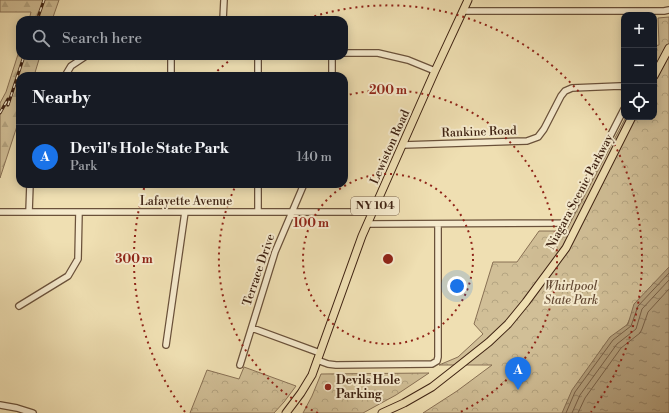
<!DOCTYPE html>
<meta charset="utf-8">
<style>
:root{--surface:#171b24;--page:#20242c;--text:#f1f3f6;--muted:#9ea1a6;--line:#363941;--accent:#1a73e8}
body{margin:0;font-family:"Libre Bodoni",serif;background:var(--page);color:var(--text)}
.controls{position:absolute;right:12px;top:12px;display:grid;overflow:hidden;border-radius:8px;box-shadow:0 2px 10px #0003}
.controls button{width:36px;height:36px;display:grid;place-items:center;padding:0;border:0;border-bottom:1px solid var(--line);background:var(--surface);color:var(--text);font:20px sans-serif}
.you{position:absolute;left:457px;top:286px;width:14px;height:14px;margin:-10px;border:3px solid #fff;border-radius:50%;background:#1a73e8;box-shadow:0 0 0 6px #1a73e833}
.badge{display:grid;place-items:center;width:26px;height:26px;border-radius:50%;background:var(--accent);color:#fff;font-size:13px;font-weight:700}
.pin{position:absolute;translate:-50% -33px;filter:drop-shadow(0 1px 2px #0008)}
.pin::after{content:'';position:absolute;top:21px;width:14px;height:12px;background:inherit;clip-path:polygon(0 0,100% 0,50% 100%)}
.list{margin:0;padding:0;list-style:none}
h2{display:flex;justify-content:space-between;align-items:center;height:52px;margin:0;padding:0 16px;font-size:17px}
h2 small{font-size:13px;font-weight:400;color:var(--muted)}
.list li{display:grid;grid-template-columns:26px 1fr auto;gap:12px;align-items:center;box-sizing:border-box;height:64px;padding:0 16px;border-top:1px solid var(--line)}
.list b{display:block;font-size:15px;white-space:nowrap}
.list p{margin:0;font-size:13px;white-space:nowrap;color:var(--muted)}
.list em{font-size:13px;font-style:normal;color:var(--muted)}
.icon{flex:none;width:22px;height:22px;fill:none;stroke:currentColor;stroke-width:2;stroke-linecap:round;stroke-linejoin:round}
.map{position:relative;flex:none;width:669px;height:413px;overflow:hidden}
.search{position:absolute;background:var(--surface);box-shadow:0 2px 10px #0003;left:16px;top:16px;width:332px;height:44px;display:flex;align-items:center;gap:10px;box-sizing:border-box;padding:0 14px;border-radius:12px;color:var(--muted);font-size:15px}
.panel{position:absolute;background:var(--surface);box-shadow:0 2px 10px #0003;left:16px;top:72px;width:332px;height:116px;border-radius:12px}
.map>svg:first-child{display:block}
</style>
<div class="map">
<svg width="669" height="413" viewBox="0 0 669 413">
<defs>
<pattern id="forest-firs" width="22" height="20" patternUnits="userSpaceOnUse"><rect width="22" height="20" fill="#d1bf97"/><path d="M5 1l3.5 6h-7zM16 11l3.5 6h-7z" fill="#b4a481"/></pattern>
<pattern id="park-crowns" width="20" height="18" patternUnits="userSpaceOnUse"><rect width="20" height="18" fill="#d1bf97"/><path d="M2 6a3 3 0 1 1 6 0M12 15a3 3 0 1 1 6 0" fill="none" stroke="#b4a481"/></pattern>
<pattern id="water-ripples" width="26" height="14" patternUnits="userSpaceOnUse"><rect width="26" height="14" fill="#b39f7c"/><path d="M2 4q2-2 4 0t4 0M15 11q2-2 4 0t4 0" fill="none" stroke="#938164"/></pattern>
</defs>
<rect width="100%" height="100%" fill="#efdfb2"/>
<filter id="stains"><feTurbulence type="fractalNoise" baseFrequency=".005" numOctaves="4"/><feColorMatrix values="0 0 0 0 .2 0 0 0 0 .09 0 0 0 0 .02 0 0 0 .5 -.17"/></filter>
<radialGradient id="worn" r=".72"><stop offset=".6" stop-color="#630" stop-opacity="0"/><stop offset="1" stop-color="#630" stop-opacity=".3"/></radialGradient>
<!-- forest -->
<path fill="url(#forest-firs)" stroke="#887054" d="M 0,0 L 59,0 L 52,20 L 29,20 L 31,12 L 0,12 Z
M 20,48 L 20,56 L 40,56 L 34,76 L 20,76 L 20,117 L 0,178 L 0,103 L 6,92 Z"/>
<!-- park -->
<path fill="url(#park-crowns)" stroke="#887054" d="M 669,17 L 669,269 L 635,308 L 624,331 L 565,413 L 423,413 L 457,391 L 492,365 L 439,365 L 458,357 L 483,334 L 474,324 L 493,262 L 517,262 L 539,231 L 566,231 L 626,117 L 654,117 L 654,46 L 659,45 L 658,18 Z
M 244,367 L 296,386 L 284,402 L 274,413 L 190,413 L 207,370 L 239,379 Z
M 429,373 L 396,395 L 363,413 L 303,413 L 312,396 L 321,374 Z"/>
<!-- water -->
<path fill="url(#water-ripples)" stroke="#846d52" d="M 669,267 L 669,413 L 562,413 L 572,390 L 610,337 L 628,324 L 634,304 Z"/>
<g fill="none" stroke-linecap="round" stroke-linejoin="round">
<!-- shore -->
<path stroke="#786047" stroke-width="1" d="M 566,413 L 575,392 L 613,340 L 631,326 L 638,306 L 669,273
M 572,413 L 580,395 L 617,344 L 636,329 L 642,309 L 669,280
M 578,413 L 585,398 L 621,348 L 640,333 L 642,329 L 648,312 L 669,289"/>
<defs>
<path id="minor" d="M 464,11 L 664,11 L 669,10
M 223,20 L 224,0
M 344,53 L 378,53 L 408,60 L 435,71
M 171,56 L 171,76
M 258,56 L 258,76
M 65,76 L 71,66 L 86,56
M 332,76 L 332,56
M 403,145 L 527,141 L 538,137 L 544,129 L 561,96 L 565,91 L 572,88 L 620,86 L 624,87
M 258,184 L 258,212
M 0,212 L 373,212
M 29,212 L 30,184
M 368,224 L 563,223 L 568,218 L 576,203 L 624,109
M 19,306 L 68,276 L 78,259 L 79,212
M 252,328 L 320,353
M 166,345 L 185,212
M 317,360 L 328,364 L 336,365 L 432,364 L 437,361 L 438,357 L 438,224
M 240,365 L 275,252 L 304,184
M 0,405 L 17,408 L 33,413"/>
<path id="major" d="M 654,76 L 669,48
M 286,413 L 301,393 L 312,375 L 362,236 L 435,71 L 468,0
M 382,413 L 404,403 L 432,387 L 455,369 L 489,342 L 508,324 L 526,302 L 566,248 L 632,117"/>
</defs>
<!-- minor casing -->
<use href="#minor" stroke="#6a513a" stroke-width="8"/>
<!-- major casing -->
<use href="#major" stroke="#3e2212" stroke-width="9"/>
<!-- minor -->
<use href="#minor" stroke="#f5eacd" stroke-width="5.5"/>
<!-- major -->
<use href="#major" stroke="#efdfb2" stroke-width="7"/>
<defs>
<path id="rail" d="M 37,20 L 44,0
M 8,105 L 24,56
M 0,113 L 8,99"/>
</defs>
<!-- rail casing -->
<use href="#rail" stroke="#3e2212" stroke-width="3"/>
<!-- rail -->
<use href="#rail" stroke="#f5eacd" stroke-width="1.5" stroke-dasharray="4.5" stroke-linecap="butt"/>
</g>
<!-- distance rings -->
<g fill="none" stroke="#8f2418" stroke-width="2" stroke-dasharray="2 4">
<circle cx="388" cy="259" r="85"/>
<path d="M318 413A169 169 0 0 1 236 185M344 96A169 169 0 0 1 458 413"/>
<path d="M185 412A254 254 0 0 1 145 185M213 75A254 254 0 0 1 235 56M303 20A254 254 0 0 1 591 412"/>
</g>
<!-- markers -->
<circle fill="#8f2418" stroke="#f5eacd" stroke-width="1.5" cx="328" cy="387" r="4"/>
<g text-anchor="middle" dominant-baseline="central" stroke-width="4" stroke-linejoin="round" paint-order="stroke">
<!-- shield labels -->
<rect fill="#f5eacd" stroke="#755e4a" stroke-width="1" x="351" y="197" width="48" height="18" rx="3"/>
<g font-size="11" font-weight="bold" fill="#3e2212">
<text x="375" y="206">NY 104</text>
</g>
<!-- street labels -->
<g font-size="12" fill="#3e2212" stroke="#f5eacd">
<text transform="translate(479 132) rotate(-2)">Rankine Road</text>
<text transform="translate(390 147) rotate(-66)">Lewiston Road</text>
<text transform="translate(580 192) rotate(-62)">Niagara Scenic Parkway</text>
<text x="186" y="201">Lafayette Avenue</text>
<text transform="translate(259 270) rotate(-71)">Terrace Drive</text>
</g>
<!-- park labels -->
<g font-size="12" font-style="italic" fill="#634933" stroke="#f5eacd">
<text x="571" y="286">Whirlpool<tspan x="571" dy="14">State Park</tspan></text>
</g>
<!-- poi labels -->
<g font-size="12" font-weight="bold" fill="#3e2212" stroke="#f5eacd" text-anchor="start">
<text x="336" y="380">Devils Hole<tspan x="336" dy="14">Parking</tspan></text>
</g>
</g>
<circle cx="388" cy="259" r="6" fill="#8f2418" stroke="#f5eacd" stroke-width="2"/>
<g font-size="12" text-anchor="middle" font-weight="bold" fill="#8f2418" stroke="#f5eacd" stroke-width="4" stroke-linejoin="round" paint-order="stroke">
<text x="388" y="94">200 m</text>
<text x="311" y="227">100 m</text>
<text x="134" y="263">300 m</text>
</g>
<rect width="100%" height="100%" filter="url(#stains)"/>
<rect width="100%" height="100%" fill="url(#worn)"/>
</svg>
<div class="controls">
<button>+</button>
<button>−</button>
<button><svg class="icon" aria-label="locate" viewBox="0 0 24 24"><circle cx="12" cy="12" r="6"/><path d="M12 2v4M12 18v4M2 12h4M18 12h4"/></svg></button>
</div>
<div class="you"></div>
<div class="pin badge" style="left:518px;top:390px">A</div>
<div class="search"><svg class="icon" aria-label="search" viewBox="0 0 24 24"><circle cx="10" cy="10" r="6"/><path d="M15 15l6 6"/></svg>Search here</div>
<section class="panel">
<h2>Nearby<small></small></h2>
<ul class="list">
<li><span class="badge">A</span><div><b>Devil's Hole State Park</b><p>Park</p></div><em>140 m</em></li>
</ul>
</section>
</div>
